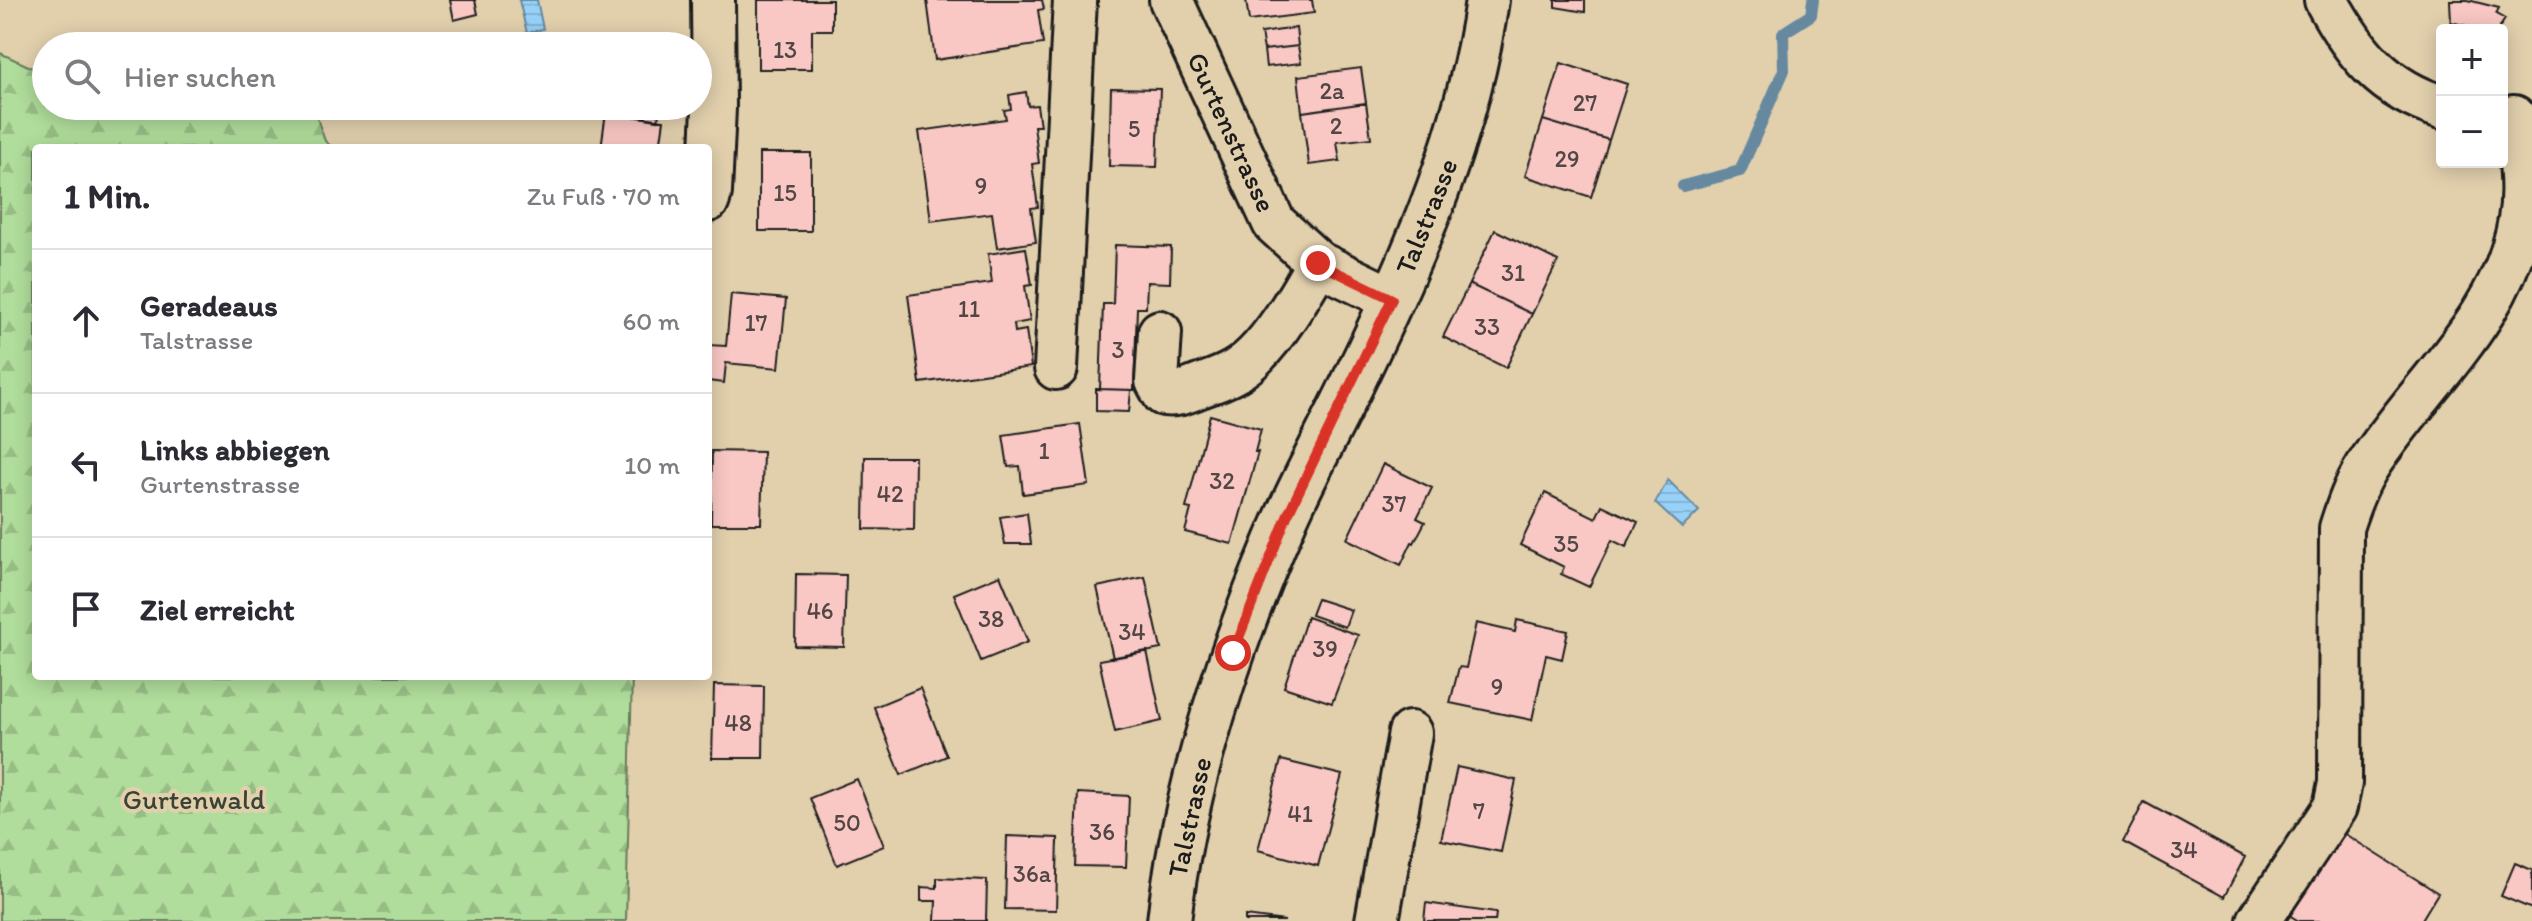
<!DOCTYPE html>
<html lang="de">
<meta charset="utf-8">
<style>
:root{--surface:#fff;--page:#f2f2f3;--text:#2b2b33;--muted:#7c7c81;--line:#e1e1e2}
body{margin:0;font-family:Itim,sans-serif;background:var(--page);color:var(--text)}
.controls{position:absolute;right:24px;top:24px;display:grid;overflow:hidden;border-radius:8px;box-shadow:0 4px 20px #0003}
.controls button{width:72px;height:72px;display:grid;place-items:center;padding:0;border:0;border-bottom:2px solid var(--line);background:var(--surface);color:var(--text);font:40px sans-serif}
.stop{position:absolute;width:24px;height:24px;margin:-18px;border:6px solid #d93025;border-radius:50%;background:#fff}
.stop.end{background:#d93025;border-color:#fff;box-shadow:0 2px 8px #0008}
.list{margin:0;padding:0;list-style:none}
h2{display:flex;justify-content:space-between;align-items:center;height:104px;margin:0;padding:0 32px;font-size:34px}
h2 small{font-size:26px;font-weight:400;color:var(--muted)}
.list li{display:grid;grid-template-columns:52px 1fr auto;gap:24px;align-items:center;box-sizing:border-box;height:144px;padding:0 32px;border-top:2px solid var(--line)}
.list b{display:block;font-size:30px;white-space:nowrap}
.list p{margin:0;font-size:26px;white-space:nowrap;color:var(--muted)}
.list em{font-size:26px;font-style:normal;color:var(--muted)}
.icon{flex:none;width:44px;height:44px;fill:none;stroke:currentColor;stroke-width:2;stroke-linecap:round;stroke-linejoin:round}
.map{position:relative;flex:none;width:2532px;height:921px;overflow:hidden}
.search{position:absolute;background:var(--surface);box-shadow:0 4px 20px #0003;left:32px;top:32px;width:680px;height:88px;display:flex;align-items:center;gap:20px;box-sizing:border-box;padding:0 28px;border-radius:44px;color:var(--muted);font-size:30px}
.panel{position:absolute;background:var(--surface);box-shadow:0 4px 20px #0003;left:32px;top:144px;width:680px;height:536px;border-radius:8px}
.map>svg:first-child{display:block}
</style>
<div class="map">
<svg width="2532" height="921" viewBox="0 0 2532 921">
<defs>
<pattern id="forest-firs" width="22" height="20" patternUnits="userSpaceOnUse" patternTransform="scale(2)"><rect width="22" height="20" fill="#b0dd9b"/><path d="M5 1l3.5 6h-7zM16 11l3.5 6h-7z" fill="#97bd85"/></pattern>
<pattern id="water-rules" width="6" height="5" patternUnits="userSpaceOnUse" patternTransform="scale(2)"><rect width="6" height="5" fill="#98d1f8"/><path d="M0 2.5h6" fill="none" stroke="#82b3d4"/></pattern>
</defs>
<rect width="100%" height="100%" fill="#e2d0ad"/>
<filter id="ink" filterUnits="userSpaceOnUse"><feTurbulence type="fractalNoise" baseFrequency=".0125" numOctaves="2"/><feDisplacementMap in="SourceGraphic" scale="16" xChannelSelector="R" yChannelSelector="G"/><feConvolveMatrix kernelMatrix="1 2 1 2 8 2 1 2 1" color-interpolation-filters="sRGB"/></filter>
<g filter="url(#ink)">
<!-- forest -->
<path fill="url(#forest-firs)" stroke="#667c5c" stroke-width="2" d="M 0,53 L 46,74 L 46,106 L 313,106 L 325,141 L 333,148 L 36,148 L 36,676 L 632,676 L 626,921 L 0,921 Z"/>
<!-- water -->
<path fill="url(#water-rules)" stroke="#6689a0" stroke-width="2" d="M 519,0 L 537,0 L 543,29 L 527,33 Z
M 1668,480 L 1699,511 L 1682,528 L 1655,503 Z"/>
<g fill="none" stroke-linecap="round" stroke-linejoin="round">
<!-- stream -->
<path stroke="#6689a0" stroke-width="12" d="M 1683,186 L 1740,171 L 1784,70 L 1783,33 L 1811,15 L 1813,0"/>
</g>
<!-- building -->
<path fill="#f9c8c4" stroke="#1c1c1c" stroke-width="2" d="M 450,0 L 475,0 L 478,14 L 454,20 Z
M 758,0 L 832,0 L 832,30 L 812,30 L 812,69 L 758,69 Z
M 927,0 L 1042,0 L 1044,9 L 1038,10 L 1043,44 L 935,60 Z
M 1246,0 L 1312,0 L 1314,13 L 1249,21 Z
M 1555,0 L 1585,0 L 1585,12 L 1555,7 Z
M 2450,0 L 2468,0 L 2499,8 L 2496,14 L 2505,19 L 2498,30 L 2483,30 L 2451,22 Z
M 1296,28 L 1298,46 L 1264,50 L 1261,33 Z
M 1298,46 L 1301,63 L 1266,67 L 1264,50 Z
M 1561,63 L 1627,84 L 1609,140 L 1543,120 Z
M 1361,68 L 1366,103 L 1302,112 L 1298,76 Z
M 1111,88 L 1160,89 L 1157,167 L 1109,166 Z
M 1026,92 L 1028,106 L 1037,105 L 1040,126 L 1034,126 L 1039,163 L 1032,164 L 1038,207 L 1031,208 L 1036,242 L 997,248 L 992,213 L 931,221 L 919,131 L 1006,119 L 1004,110 L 1011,109 L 1009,95 Z
M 1366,103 L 1371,138 L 1337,142 L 1340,161 L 1309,165 L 1302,112 Z
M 600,106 L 660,106 L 658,120 L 599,111 Z
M 606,112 L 664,120 L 660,148 L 601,148 Z
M 1543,120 L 1609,140 L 1591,197 L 1525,176 Z
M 759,153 L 811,153 L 811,231 L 759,231 Z
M 1495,230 L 1558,261 L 1532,314 L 1469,284 Z
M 1115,245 L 1171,247 L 1170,283 L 1147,282 L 1146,308 L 1137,308 L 1134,390 L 1100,389 L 1103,304 L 1113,304 Z
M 1026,248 L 1032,285 L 1025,286 L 1030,321 L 1014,324 L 1015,332 L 1026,330 L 1031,367 L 920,383 L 908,295 L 992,283 L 988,254 Z
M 1469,284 L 1532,314 L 1506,368 L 1443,337 Z
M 731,294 L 786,299 L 779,368 L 726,363 L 724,383 L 708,381 L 708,345 L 726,346 Z
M 1096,389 L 1131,390 L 1129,412 L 1096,411 Z
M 1210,415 L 1261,429 L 1255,452 L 1258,452 L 1232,544 L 1185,532 L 1191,509 L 1186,508 Z
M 1080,424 L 1089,485 L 1023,494 L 1020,466 L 1008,467 L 1003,435 Z
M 712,451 L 763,452 L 761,524 L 711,524 Z
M 865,457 L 915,457 L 914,530 L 864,529 Z
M 1383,464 L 1432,488 L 1417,518 L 1425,522 L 1414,543 L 1412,542 L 1401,565 L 1347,539 Z
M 1545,493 L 1596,518 L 1602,505 L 1638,522 L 1626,547 L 1612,540 L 1589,587 L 1561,574 L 1564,567 L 1520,545 Z
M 1027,513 L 1031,544 L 1005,544 L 1000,517 Z
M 796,574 L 846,575 L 844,647 L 795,646 Z
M 1000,575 L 1028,642 L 981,661 L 954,594 Z
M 1145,577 L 1161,649 L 1113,658 L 1097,587 Z
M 1317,599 L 1351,610 L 1345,627 L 1311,615 Z
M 1307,617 L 1358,635 L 1332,703 L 1284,687 Z
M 1517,620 L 1568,631 L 1562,659 L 1546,655 L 1532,720 L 1450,703 L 1459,667 L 1466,668 L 1476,623 L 1515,632 Z
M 1147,651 L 1162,721 L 1115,732 L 1099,660 Z
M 714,685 L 764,686 L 763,758 L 712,758 Z
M 920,688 L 947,756 L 901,775 L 874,707 Z
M 1281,760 L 1342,775 L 1318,866 L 1258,850 Z
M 1457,767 L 1516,780 L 1501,852 L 1441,840 Z
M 857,779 L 884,846 L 837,865 L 810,798 Z
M 1078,793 L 1129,796 L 1126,867 L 1075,866 Z
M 2144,802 L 2245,857 L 2224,897 L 2123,842 Z
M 2337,829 L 2438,893 L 2421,921 L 2299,921 L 2284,912 Z
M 1007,836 L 1058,838 L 1056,910 L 1005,909 Z
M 2515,863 L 2532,870 L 2532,909 L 2501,896 Z
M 937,878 L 987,880 L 986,921 L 935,921 L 936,901 L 921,901 L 921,887 L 937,888 Z
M 1426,903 L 1496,913 L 1495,921 L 1424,921 Z
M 1245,916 L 1285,921 L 1245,921 Z"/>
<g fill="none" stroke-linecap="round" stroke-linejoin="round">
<defs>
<path id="minor" d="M 1171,0 L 1274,223 L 1318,263 L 1392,299
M 2326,0 C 2354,52 2384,90 2442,107
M 708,200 L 710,192 L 714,108 L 713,0
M 1160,332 L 1157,381 L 1164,394 C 1178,396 1187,391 1200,386 C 1213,381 1228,377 1240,368 C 1269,349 1301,294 1318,263
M 1056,368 L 1075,0
M 1169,921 C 1184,785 1232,641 1287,516 C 1309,467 1336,419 1359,370 C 1416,252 1469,131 1487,0
M 1377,921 L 1410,733
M 2259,921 L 2335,807 L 2340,783 L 2341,528 C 2348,506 2355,486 2367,467 C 2419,386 2504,318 2520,220 C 2526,186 2520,151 2514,117"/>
</defs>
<!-- minor casing -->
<use href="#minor" stroke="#1c1c1c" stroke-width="48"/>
<!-- minor -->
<use href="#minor" stroke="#e2d0ad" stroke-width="42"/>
</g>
</g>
<g fill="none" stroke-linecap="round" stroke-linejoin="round" filter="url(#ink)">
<!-- route -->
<path stroke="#d93025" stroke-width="10" d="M 1233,653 L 1287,516 L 1392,299 L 1318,263"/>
</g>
<g text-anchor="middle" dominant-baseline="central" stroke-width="8" stroke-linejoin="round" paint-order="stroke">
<!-- number labels -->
<g font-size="24" fill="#534746">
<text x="785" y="49">13</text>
<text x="1332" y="90">2a</text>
<text x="1585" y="102">27</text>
<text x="1336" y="125">2</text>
<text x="1134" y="128">5</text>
<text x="1567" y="158">29</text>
<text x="981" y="185">9</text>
<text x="785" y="192">15</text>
<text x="1513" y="272">31</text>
<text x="969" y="308">11</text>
<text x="756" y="322">17</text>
<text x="1487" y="326">33</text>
<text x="1118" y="349">3</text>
<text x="1044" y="450">1</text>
<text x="1222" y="480">32</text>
<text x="890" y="493">42</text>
<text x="1394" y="503">37</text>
<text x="1566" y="543">35</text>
<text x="820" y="610">46</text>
<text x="991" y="618">38</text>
<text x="1132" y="631">34</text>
<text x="1325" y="648">39</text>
<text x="1497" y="686">9</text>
<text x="738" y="722">48</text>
<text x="1479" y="810">7</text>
<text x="1300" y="813">41</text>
<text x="847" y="822">50</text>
<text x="1102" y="831">36</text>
<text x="2184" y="849">34</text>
<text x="1032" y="873">36a</text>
</g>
<!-- street labels -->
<g font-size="28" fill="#1c1c1c" stroke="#e2d0ad">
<text transform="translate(1232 132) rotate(65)">Gurtenstrasse</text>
<text transform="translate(1426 216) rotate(-68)">Talstrasse</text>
<text transform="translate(1189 817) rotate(-78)">Talstrasse</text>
</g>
<!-- park labels -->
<g font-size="28" fill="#3a4335" stroke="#e2d0ad">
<text x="194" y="799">Gurtenwald</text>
</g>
</g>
</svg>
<div class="controls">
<button>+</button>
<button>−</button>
</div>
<div class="stop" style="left:1233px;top:653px"></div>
<div class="stop end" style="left:1318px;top:263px"></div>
<div class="search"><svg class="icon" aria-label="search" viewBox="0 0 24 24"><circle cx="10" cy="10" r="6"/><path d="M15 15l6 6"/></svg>Hier suchen</div>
<section class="panel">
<h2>1 Min.<small>Zu Fuß · 70 m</small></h2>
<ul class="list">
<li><svg class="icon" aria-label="ahead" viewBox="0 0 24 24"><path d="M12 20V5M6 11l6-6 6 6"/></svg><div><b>Geradeaus</b><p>Talstrasse</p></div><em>60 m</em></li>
<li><svg class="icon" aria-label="left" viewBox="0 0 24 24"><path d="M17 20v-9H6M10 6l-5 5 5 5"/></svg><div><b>Links abbiegen</b><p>Gurtenstrasse</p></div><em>10 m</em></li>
<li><svg class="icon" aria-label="arrive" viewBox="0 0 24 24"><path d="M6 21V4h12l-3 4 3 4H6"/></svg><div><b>Ziel erreicht</b></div></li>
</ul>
</section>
</div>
